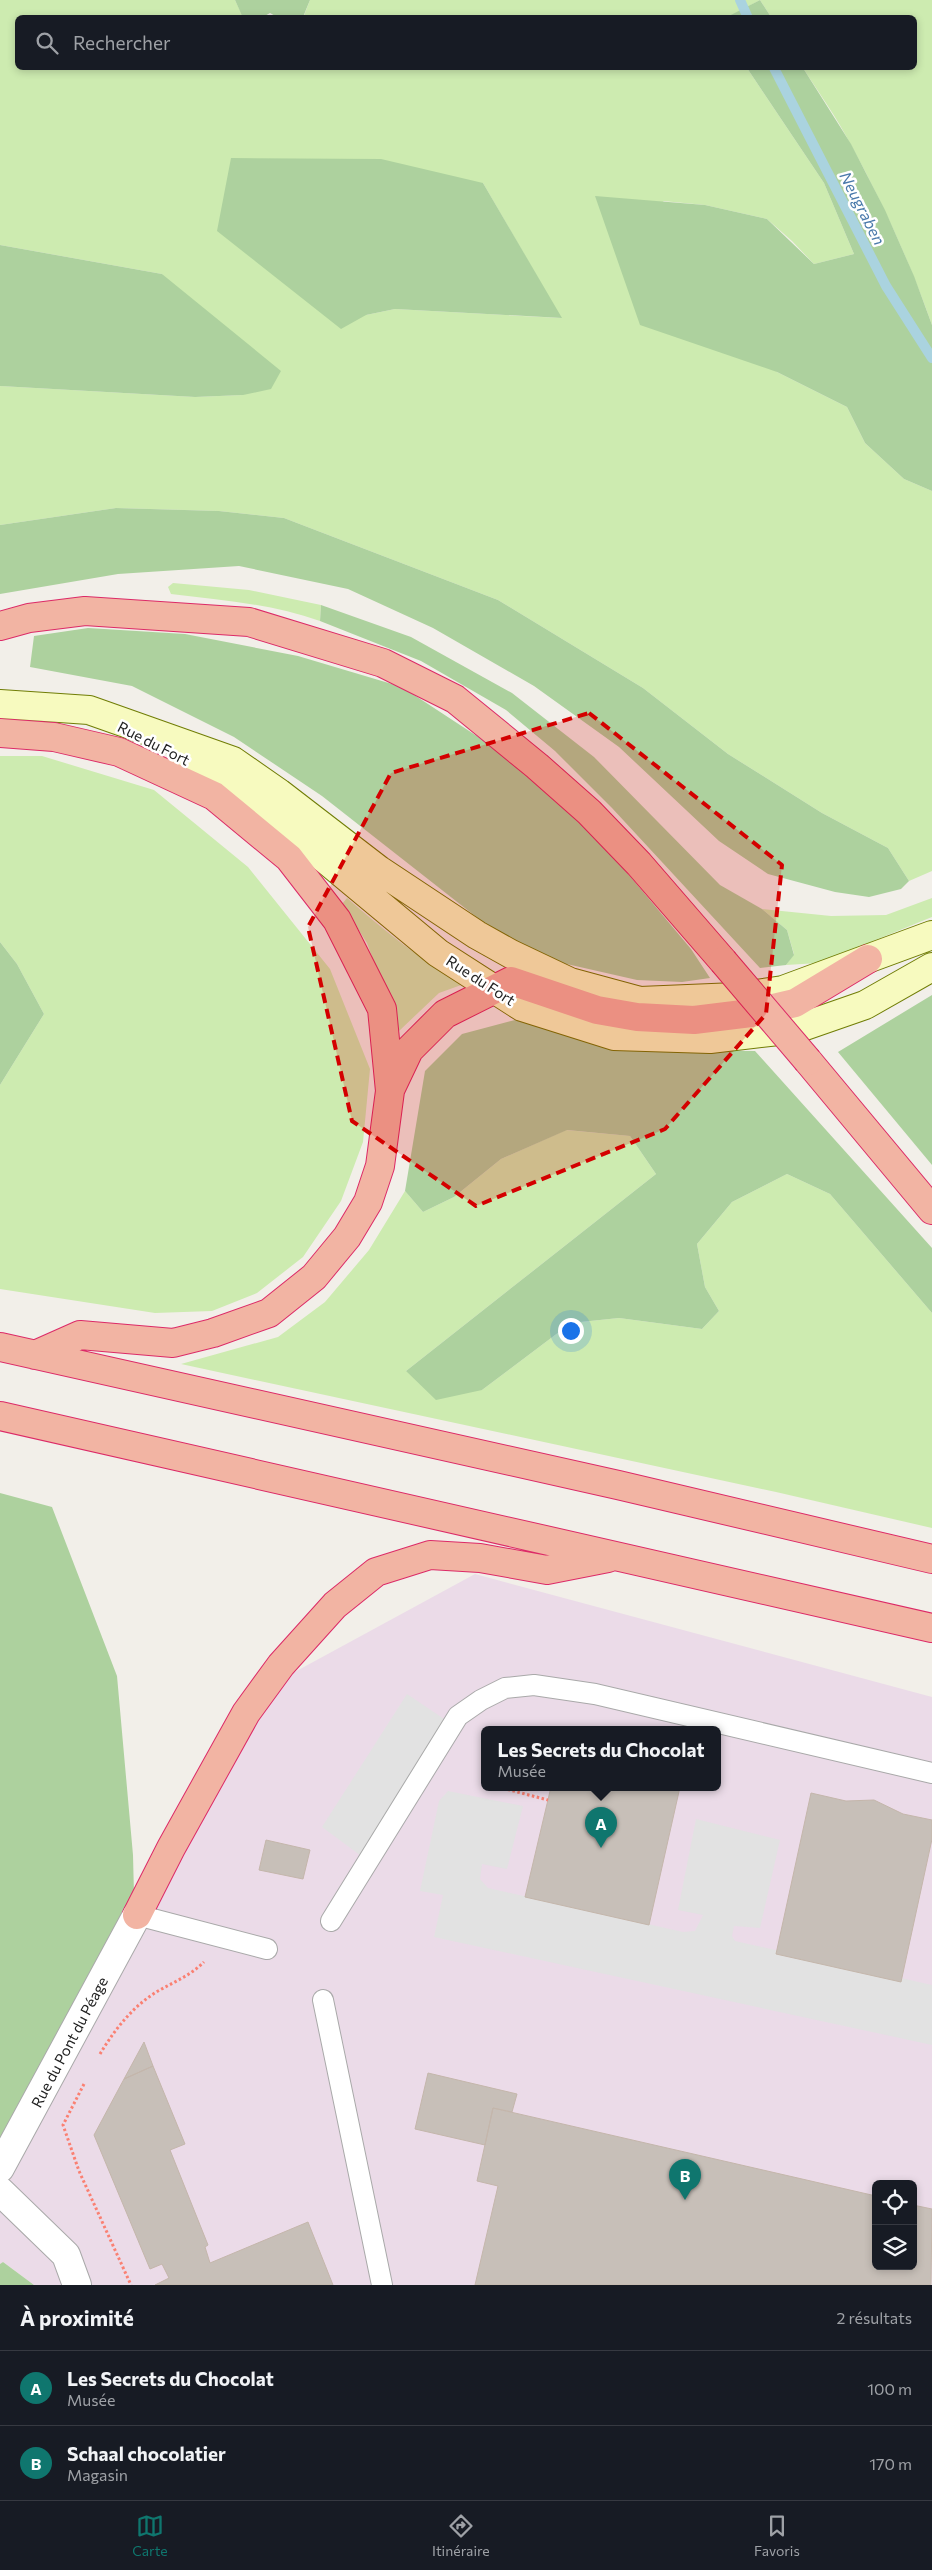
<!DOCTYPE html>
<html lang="fr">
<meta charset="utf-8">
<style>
:root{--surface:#171b24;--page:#20242c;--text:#f1f3f6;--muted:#9ea1a6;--line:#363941;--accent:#0f766e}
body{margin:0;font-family:Commissioner,sans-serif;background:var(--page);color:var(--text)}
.controls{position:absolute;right:15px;bottom:15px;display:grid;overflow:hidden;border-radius:8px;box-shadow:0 2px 8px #0003}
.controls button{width:45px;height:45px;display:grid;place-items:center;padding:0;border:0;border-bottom:1px solid var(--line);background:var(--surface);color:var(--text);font:25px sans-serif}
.you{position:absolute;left:570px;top:1330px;width:18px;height:18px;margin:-12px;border:4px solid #fff;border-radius:50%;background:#1a73e8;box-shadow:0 0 0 8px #1a73e833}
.badge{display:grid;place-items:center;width:32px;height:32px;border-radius:50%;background:var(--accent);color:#fff;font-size:16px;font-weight:700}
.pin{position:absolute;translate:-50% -41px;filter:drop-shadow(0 1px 2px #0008)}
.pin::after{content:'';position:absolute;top:26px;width:18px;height:15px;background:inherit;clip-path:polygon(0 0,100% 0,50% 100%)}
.popup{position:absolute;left:481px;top:1726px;width:240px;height:65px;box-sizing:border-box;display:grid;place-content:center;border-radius:8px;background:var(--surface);filter:drop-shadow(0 1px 4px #0005);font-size:16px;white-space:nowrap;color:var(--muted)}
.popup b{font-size:19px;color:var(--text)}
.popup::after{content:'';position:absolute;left:50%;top:100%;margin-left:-10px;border:10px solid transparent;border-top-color:var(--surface)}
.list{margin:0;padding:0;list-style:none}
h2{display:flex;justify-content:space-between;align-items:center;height:65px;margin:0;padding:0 20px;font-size:21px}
h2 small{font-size:16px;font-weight:400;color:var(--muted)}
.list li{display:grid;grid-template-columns:32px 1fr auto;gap:15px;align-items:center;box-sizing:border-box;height:75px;padding:0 20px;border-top:1px solid var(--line)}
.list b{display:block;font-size:19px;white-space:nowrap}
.list p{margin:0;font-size:16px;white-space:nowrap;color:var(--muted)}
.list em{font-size:16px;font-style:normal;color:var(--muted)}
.icon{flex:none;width:28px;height:28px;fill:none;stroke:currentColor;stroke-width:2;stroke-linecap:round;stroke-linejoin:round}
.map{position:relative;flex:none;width:932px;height:2285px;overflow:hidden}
.search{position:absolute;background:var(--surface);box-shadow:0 2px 8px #0003;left:15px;right:15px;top:15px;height:55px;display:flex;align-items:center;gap:12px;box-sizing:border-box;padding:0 18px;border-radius:8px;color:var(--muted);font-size:19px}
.sheet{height:215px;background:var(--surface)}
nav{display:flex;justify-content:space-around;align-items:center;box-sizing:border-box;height:70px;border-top:1px solid var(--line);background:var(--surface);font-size:14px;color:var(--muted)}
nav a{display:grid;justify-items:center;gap:2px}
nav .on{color:var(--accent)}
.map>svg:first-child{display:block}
</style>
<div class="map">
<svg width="932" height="2285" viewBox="0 0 932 2285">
<rect width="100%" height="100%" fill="#f2efe9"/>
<!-- industrial -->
<path fill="#ebdbe8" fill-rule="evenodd" d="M 475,1574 L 932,1697 L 932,2285 L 34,2285 L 3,2262 L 0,2264 L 0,2139 L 28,2123 L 280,1680 ZM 485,1729 L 717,1729 L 717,1787 L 485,1787 ZM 876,2184 L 913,2184 L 913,2266 L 876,2266 Z"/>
<!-- grass -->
<path fill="#cdebb0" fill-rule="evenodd" d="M 0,0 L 235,0 L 243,17 L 18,18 L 18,68 L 747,68 L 824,183 L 854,254 L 814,264 L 792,241 L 767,219 L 705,205 L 663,201 L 777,372 L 847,407 L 865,443 L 904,479 L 932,491 L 932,871 L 909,881 L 888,848 L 822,813 L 728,754 L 643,688 L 498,600 L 284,518 L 219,511 L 116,508 L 0,525 L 0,386 L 195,397 L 243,395 L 162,274 L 0,245 ZM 483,183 L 561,318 L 395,309 L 366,315 Z
M 310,0 L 760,0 L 727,18 L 303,18 Z
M 760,0 L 932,0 L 932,325 C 910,263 883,203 851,145 C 837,118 819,93 803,68 L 914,68 L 914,18 L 771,17 Z
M 173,583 L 249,590 L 321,605 L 320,621 C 272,604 221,600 171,594 L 168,587 Z
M 0,756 L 42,756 L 154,790 L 248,867 L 330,969 L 370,1069 L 363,1142 L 341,1201 L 303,1257 L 257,1293 L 212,1311 L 155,1313 L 0,1289 L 0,1085 L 44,1014 L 17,964 L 0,942 Z
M 347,898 C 384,930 421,961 464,984 L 439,993 L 399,1031 L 367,943 L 342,904 Z
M 932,898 L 932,917 L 819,963 L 786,965 L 794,954 L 787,930 L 762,909 L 831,916 L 886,915 Z
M 566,1130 L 630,1136 L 656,1174 L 406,1371 L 482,1390 L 571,1323 L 619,1318 L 702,1329 L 719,1311 L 705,1287 L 697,1244 L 732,1202 L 787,1174 L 830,1194 L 932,1313 L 932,1528 L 776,1492 L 181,1364 L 278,1337 L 325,1302 L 369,1250 L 405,1191 L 423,1212 L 454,1197 L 501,1159 Z"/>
<!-- forest -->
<path fill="#add19e" d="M 235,0 L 310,0 L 303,17 L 277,17 L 270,13 L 263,17 L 243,18 Z
M 760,0 L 771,17 L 727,17 Z
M 747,68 L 803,68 L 851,144 L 885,210 L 914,276 L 932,325 L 932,491 L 904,479 L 865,443 L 847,407 L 777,372 L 640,325 L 595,196 L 705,205 L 767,219 L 814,264 L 854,254 L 824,183 Z
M 231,158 L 381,159 L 483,183 L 562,318 L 395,309 L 366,315 L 341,329 L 217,231 Z
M 0,245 L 162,274 L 281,371 L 271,389 L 243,395 L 195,397 L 0,386 Z
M 116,508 L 219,511 L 284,518 L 498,600 L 643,688 L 728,754 L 822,813 L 888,848 L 909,881 L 901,889 L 869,897 L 835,892 L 768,874 L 719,841 L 619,747 L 534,686 L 433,628 L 348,589 L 239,566 L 118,574 L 0,594 L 0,525 Z
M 321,605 L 411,637 L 512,693 L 594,757 L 720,885 L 762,909 L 787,930 L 794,955 L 786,965 L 760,968 L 612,808 L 555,751 L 506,710 L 421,661 L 320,621 Z
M 88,628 L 185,634 L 298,656 L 402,687 L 489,744 L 593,832 L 691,949 L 710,978 L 682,982 L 637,980 L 549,960 L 484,923 L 322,796 L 234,737 L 132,686 L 30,667 L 34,636 Z
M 0,942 L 17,964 L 44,1014 L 0,1085 Z
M 932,995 L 932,1165 L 838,1052 Z
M 515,1020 L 618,1050 L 755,1051 L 932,1248 L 932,1313 L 830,1194 L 787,1174 L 732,1202 L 697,1244 L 705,1287 L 719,1311 L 702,1329 L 619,1318 L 571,1323 L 482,1390 L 436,1400 L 406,1371 L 656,1174 L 630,1136 L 567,1130 L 501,1159 L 454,1197 L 423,1212 L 405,1191 L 425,1071 L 462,1034 Z
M 0,1493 L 52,1507 L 117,1676 L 133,1855 L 135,1935 L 27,2124 L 0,2139 Z
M 3,2262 L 34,2285 L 0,2285 L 0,2264 Z"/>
<!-- parking -->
<path fill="#e2e2e2" d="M 407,1694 L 453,1725 L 368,1861 L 322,1827 Z
M 448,1791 L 523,1806 L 507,1869 L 482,1864 L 480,1879 L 488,1888 L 683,1932 L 695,1931 L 703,1915 L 678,1910 L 696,1819 L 780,1840 L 760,1928 L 734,1926 L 732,1936 L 735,1941 L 932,1985 L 932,2045 L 434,1937 L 443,1895 L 420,1891 L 439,1801 Z"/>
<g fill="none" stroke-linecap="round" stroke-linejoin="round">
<!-- stream -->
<path stroke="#aad3df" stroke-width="10" d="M 740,0 L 748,18
M 774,68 L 886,286 L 932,358"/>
</g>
<!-- building -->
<path fill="#c7bfb8" stroke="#c4b6ab" d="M 551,1787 L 680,1787 L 649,1925 L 525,1897 Z
M 811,1793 L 846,1801 L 874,1800 L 903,1814 L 932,1820 L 932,1839 L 901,1982 L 776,1954 Z
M 266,1840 L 310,1850 L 303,1879 L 259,1870 Z
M 144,2042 L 153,2066 L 124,2079 Z
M 153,2066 L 185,2144 L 170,2150 L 208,2245 L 205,2247 L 210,2263 L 308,2222 L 333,2285 L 155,2285 L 169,2278 L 162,2264 L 150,2269 L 94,2135 L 124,2079 Z
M 428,2073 L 517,2094 L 512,2112 L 493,2108 L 485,2145 L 415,2129 Z
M 493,2108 L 876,2196 L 876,2266 L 913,2266 L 913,2205 L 932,2209 L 931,2285 L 475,2285 L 498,2186 L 477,2181 Z"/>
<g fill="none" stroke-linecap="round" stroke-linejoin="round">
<defs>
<path id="service" d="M 137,1915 L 267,1949
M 331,1921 L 458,1716 L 481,1700 L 505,1688 L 534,1685 L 595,1694 L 932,1773
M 323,2000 L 382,2285"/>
<path id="minor" d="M 0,2191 L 66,2255 L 77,2285"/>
<path id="tertiary" d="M 0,2168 L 137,1915"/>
<path id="secondary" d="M 0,704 L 89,710 L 233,761 L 279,793 L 379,870 L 477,935 L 511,954 L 570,982 L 640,1001 L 736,997 L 783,990 L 932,935
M 184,759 L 223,779 L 272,815 L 438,953 L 522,1007 L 614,1036 L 710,1039 L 796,1029 L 865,1005 L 932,967"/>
<path id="trunk" d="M 0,626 L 29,618 L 85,611 L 249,622 L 383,663 L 455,699 L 537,766 L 589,812 L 639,864 L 723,961
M 0,733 L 54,737 L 119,752 L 214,796 L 289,858 L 337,920 L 382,1009 L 390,1091 L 380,1166 L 368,1202 L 347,1237 L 314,1277 L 269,1313 L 213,1333 L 173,1343 L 80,1335 L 35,1355
M 808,1061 L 932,1210
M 390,1090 L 409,1050 L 445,1014 L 511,981 L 597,1010 L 637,1017 L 694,1020 L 751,1013 L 795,1003 L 868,959
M 0,1347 L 618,1485 L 932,1559
M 0,1416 L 932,1628
M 137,1915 L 171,1848 L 246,1713 L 281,1665 L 335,1605 L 376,1572 L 430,1555 L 480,1558 L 547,1570 L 608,1558"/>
</defs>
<!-- service casing -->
<use href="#service" stroke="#a9a9a9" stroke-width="22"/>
<!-- minor casing -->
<use href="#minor" stroke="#a9a9a9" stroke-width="30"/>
<!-- tertiary casing -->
<use href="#tertiary" stroke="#a9a9a9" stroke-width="30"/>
<!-- secondary casing -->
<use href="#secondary" stroke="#707d05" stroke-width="30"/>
<!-- trunk casing -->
<use href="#trunk" stroke="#dc2a67" stroke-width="30"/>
<!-- path -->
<path stroke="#fa8072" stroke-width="3" stroke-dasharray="2.5 2.5" stroke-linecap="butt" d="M 498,1787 L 548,1800
M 100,2054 C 115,2029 133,2006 158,1991 C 174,1982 191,1975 204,1962
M 84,2084 L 63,2125 L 79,2171 L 131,2285"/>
<!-- service -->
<use href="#service" stroke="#fff" stroke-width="20"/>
<!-- minor -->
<use href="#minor" stroke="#fff" stroke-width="28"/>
<!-- tertiary -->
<use href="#tertiary" stroke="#fff" stroke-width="28"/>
<!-- secondary -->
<use href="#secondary" stroke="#f7fabf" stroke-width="28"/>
<!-- trunk -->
<use href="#trunk" stroke="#f2b4a3" stroke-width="28"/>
<defs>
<path id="trunk-bridge" d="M 723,961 L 808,1061"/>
</defs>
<!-- trunk-bridge casing -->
<use href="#trunk-bridge" stroke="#dc2a67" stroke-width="30" stroke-linecap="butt"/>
<!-- trunk-bridge -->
<use href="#trunk-bridge" stroke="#f2b4a3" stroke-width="28"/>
</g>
<!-- marked area -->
<path fill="#d40000" fill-opacity="0.2" stroke="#d40000" stroke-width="4" stroke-dasharray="10 6" stroke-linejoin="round" d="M 589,713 L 782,865 L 766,1014 L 665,1129 L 476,1206 L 352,1121 L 308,927 L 391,773 Z"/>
<g text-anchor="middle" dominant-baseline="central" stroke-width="5" stroke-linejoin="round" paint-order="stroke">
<!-- street labels -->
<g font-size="15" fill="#222" stroke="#fff">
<text transform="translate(154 743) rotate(27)">Rue du Fort</text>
<text transform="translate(481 980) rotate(33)">Rue du Fort</text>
<text transform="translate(69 2042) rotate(-62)">Rue du Pont du Péage</text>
</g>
<!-- water labels -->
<g font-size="16" font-style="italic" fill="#4a7aab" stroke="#fff">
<text transform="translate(863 208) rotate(63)">Neugraben</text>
</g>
</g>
</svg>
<div class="controls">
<button><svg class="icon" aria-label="locate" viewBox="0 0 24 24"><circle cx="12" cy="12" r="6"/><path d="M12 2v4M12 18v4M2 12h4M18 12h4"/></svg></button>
<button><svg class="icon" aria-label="layers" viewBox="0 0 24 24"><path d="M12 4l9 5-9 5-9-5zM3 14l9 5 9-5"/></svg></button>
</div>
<div class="you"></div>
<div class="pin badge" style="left:601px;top:1848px">A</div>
<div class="popup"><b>Les Secrets du Chocolat</b>Musée</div>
<div class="pin badge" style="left:685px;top:2200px">B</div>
<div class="search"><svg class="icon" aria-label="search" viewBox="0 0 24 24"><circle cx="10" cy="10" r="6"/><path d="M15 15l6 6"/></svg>Rechercher</div>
</div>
<section class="sheet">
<h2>À proximité<small>2 résultats</small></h2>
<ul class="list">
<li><span class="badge">A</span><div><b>Les Secrets du Chocolat</b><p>Musée</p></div><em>100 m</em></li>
<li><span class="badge">B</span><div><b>Schaal chocolatier</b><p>Magasin</p></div><em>170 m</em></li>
</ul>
</section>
<nav>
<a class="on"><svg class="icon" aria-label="map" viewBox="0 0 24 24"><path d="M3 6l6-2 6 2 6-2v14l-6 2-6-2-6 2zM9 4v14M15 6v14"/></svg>Carte</a>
<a><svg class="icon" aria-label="directions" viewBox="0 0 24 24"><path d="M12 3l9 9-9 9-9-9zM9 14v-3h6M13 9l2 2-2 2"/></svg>Itinéraire</a>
<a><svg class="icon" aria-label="saved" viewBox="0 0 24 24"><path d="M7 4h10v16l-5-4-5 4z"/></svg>Favoris</a>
</nav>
